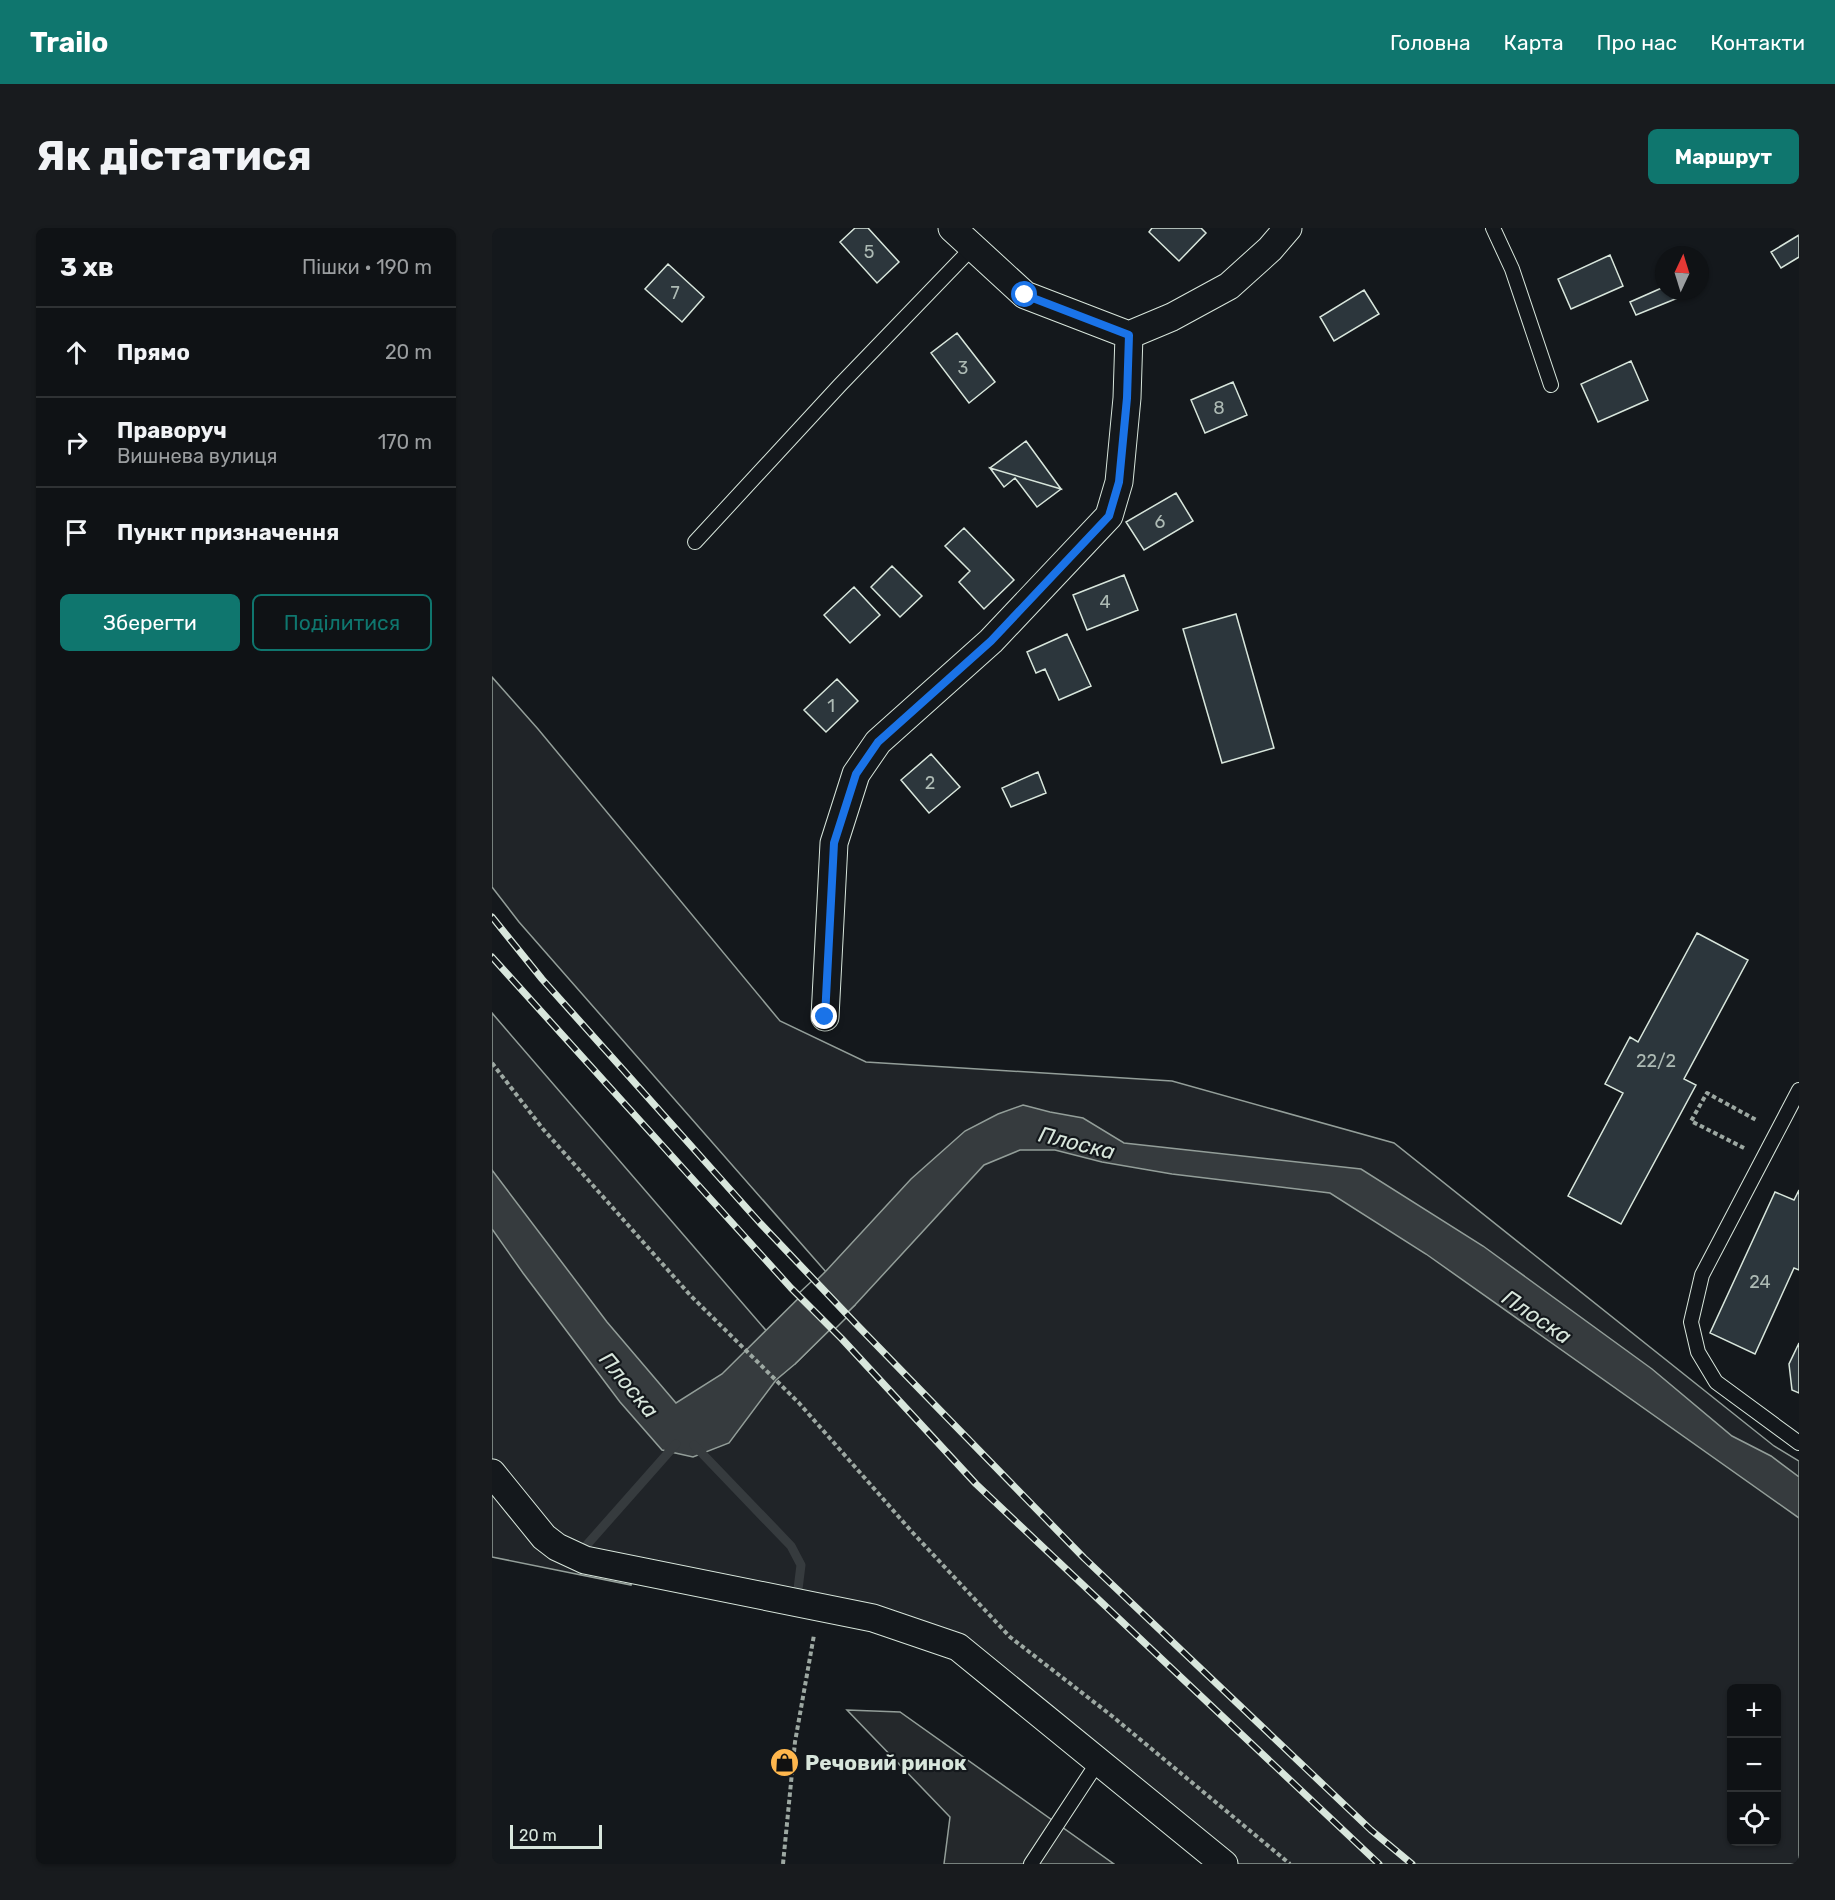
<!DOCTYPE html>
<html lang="uk">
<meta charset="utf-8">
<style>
:root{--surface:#0f1215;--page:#181b1e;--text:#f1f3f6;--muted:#9b9ea0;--line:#2f3234;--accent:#0f766e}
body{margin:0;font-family:Rubik,sans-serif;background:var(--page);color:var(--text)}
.controls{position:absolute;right:18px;bottom:18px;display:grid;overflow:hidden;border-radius:9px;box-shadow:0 2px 4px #0004}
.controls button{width:54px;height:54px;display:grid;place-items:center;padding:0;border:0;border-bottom:2px solid var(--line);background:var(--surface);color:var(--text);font:30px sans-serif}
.compass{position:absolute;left:1163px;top:18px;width:54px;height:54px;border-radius:50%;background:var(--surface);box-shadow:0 2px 4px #0004;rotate:4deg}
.scale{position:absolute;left:18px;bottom:15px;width:92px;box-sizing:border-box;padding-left:6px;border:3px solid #d8e6dc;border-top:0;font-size:16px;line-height:21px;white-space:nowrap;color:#d8e6dc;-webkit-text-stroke:4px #14181c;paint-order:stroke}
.stop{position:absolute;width:18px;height:18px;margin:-14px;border:4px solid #1a73e8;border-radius:50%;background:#fff}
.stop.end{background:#1a73e8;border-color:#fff;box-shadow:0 2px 6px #0008}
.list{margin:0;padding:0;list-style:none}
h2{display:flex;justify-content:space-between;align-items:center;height:78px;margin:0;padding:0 24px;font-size:26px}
h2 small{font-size:20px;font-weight:400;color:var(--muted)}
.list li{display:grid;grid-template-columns:39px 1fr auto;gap:18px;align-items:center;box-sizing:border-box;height:90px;padding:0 24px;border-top:2px solid var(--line)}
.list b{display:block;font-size:22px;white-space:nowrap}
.list p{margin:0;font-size:20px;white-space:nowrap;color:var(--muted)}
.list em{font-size:20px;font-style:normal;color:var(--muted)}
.actions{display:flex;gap:12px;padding:18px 24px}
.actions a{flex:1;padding:14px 0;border:2px solid var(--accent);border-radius:9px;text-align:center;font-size:21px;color:var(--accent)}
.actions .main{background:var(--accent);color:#fff}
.icon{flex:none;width:33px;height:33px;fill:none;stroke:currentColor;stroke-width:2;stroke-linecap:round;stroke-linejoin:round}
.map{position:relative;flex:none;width:1307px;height:1636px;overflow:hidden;border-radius:9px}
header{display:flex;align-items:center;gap:36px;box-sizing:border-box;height:84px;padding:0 30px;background:var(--accent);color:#fff}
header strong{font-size:28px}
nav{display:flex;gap:33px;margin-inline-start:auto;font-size:21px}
.intro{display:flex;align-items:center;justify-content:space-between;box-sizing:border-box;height:144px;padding:0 36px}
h1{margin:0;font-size:42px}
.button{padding:15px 27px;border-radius:9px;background:var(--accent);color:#fff;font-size:21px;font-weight:700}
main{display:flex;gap:36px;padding:0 36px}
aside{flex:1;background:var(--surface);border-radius:9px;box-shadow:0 2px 4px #0004}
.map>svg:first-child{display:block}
</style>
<header>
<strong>Trailo</strong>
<nav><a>Головна</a><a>Карта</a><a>Про нас</a><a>Контакти</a></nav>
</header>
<div class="intro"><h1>Як дістатися</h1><a class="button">Маршрут</a></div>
<main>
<aside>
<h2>3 хв<small>Пішки · 190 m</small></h2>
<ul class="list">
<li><svg class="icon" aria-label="ahead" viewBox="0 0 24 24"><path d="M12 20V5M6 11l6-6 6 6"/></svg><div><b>Прямо</b></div><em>20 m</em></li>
<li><svg class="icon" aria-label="right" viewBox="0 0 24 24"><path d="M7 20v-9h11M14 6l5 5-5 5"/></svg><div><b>Праворуч</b><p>Вишнева вулиця</p></div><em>170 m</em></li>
<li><svg class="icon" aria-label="arrive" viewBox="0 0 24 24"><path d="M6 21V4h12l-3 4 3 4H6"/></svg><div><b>Пункт призначення</b></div></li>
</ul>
<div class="actions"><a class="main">Зберегти</a><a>Поділитися</a></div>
</aside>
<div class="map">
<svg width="1307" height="1636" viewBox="0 0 1307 1636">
<rect width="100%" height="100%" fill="#14181c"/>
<!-- green -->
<path fill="#202428" stroke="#939e99" stroke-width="1.5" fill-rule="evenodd" d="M 0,449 L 46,501 L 288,793 L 374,834 L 680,853 L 902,915 L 1282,1218 L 1307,1233 L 1307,1636 L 732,1636 L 466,1419 L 142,1342 L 139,1357 L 0,1329 L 0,785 L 303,1136 L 363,1077 L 27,694 L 0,659 ZM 1240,1460 L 1284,1460 L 1284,1614 L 1240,1614 Z"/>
<!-- parking -->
<path fill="#24282b" stroke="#939e99" stroke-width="1.5" d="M 355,1482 L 408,1484 L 622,1636 L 452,1636 L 458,1589 Z"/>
<!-- water -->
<path fill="#363b3e" stroke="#939e99" stroke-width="1.5" d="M 531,877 L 558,884 L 591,890 L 632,915 L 869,941 L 991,1018 L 1160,1141 L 1240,1208 L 1279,1228 L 1307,1249 L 1307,1290 L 934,1026 L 838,965 L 680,946 L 610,934 L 563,922 L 528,922 L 492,937 L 363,1077 L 303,1136 L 284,1152 L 237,1215 L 201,1229 L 170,1222 L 128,1174 L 31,1045 L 0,1001 L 0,942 L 115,1094 L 184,1175 L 230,1146 L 334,1043 L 419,951 L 473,903 L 506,886 Z"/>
<!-- pier -->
<path fill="#14181c" stroke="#939e99" stroke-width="1.5" d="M 321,1052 L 356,1088 L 341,1103 L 306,1066 Z"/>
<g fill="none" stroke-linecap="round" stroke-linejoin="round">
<!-- stream -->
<path stroke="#363b3e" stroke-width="9" d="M 202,1217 L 299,1318 L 309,1337 L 306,1361
M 92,1320 L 184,1216"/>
</g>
<!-- building -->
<path fill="#2c363c" stroke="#d8e6dc" stroke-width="1.5" d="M 363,0 L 376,0 L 407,34 L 385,55 L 348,14 Z
M 660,0 L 709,0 L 714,5 L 687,33 L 657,4 Z
M 1307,7 L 1307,29 L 1289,40 L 1279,24 Z
M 1118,27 L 1131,58 L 1079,81 L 1066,51 Z
M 176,36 L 212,69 L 190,94 L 153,61 Z
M 1172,59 L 1172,63 L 1191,63 L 1193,67 L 1144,87 L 1138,74 Z
M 872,62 L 887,86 L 842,113 L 828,89 Z
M 465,105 L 503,154 L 477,175 L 439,125 Z
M 1139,133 L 1156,172 L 1106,194 L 1089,156 Z
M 741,154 L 755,187 L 713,205 L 699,172 Z
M 534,213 L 569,261 L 498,240 Z
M 498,240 L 569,261 L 545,279 L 523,250 L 512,259 Z
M 684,265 L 701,293 L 652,322 L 634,294 Z
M 472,300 L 522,352 L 492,381 L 467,354 L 478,343 L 453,318 Z
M 400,338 L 430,368 L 408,389 L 379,359 Z
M 632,347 L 646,382 L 595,402 L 581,367 Z
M 362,359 L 388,387 L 358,415 L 332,387 Z
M 744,386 L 782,520 L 730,535 L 691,401 Z
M 575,406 L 599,458 L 567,472 L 553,441 L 544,445 L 535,424 Z
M 345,451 L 366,473 L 334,504 L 312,482 Z
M 439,526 L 468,559 L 437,585 L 409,552 Z
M 546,544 L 554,565 L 519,579 L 510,560 Z
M 1205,705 L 1256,732 L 1192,851 L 1204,857 L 1129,996 L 1076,968 L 1131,865 L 1113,856 L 1138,809 L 1146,814 Z
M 1307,962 L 1307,1042 L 1302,1040 L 1263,1126 L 1218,1105 L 1283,964 L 1302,972 Z
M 1307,1115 L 1307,1165 L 1300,1162 L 1297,1136 Z"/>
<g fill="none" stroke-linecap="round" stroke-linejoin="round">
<defs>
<path id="service" d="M 1001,0 L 1020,41 L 1059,157
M 203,314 L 348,157 L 481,19
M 1307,862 L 1210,1047 L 1199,1094 L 1206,1124 L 1224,1154 L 1307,1215
M 539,1636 L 606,1534"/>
<path id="minor" d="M 460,0 L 533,67 L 637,107
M 333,789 L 342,615 L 364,546 L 386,514 L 499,413 L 617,288 L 627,254 L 635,170 L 637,107 L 680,89 L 737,58 L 778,21 L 796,0
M 0,1245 L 52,1309 L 65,1319 L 93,1332 L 381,1390 L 466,1419 L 732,1636"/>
</defs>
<!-- service casing -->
<use href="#service" stroke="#d8e6dc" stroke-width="16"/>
<!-- minor casing -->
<use href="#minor" stroke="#d8e6dc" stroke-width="29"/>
<!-- path -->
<path stroke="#9da8a2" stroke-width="4" stroke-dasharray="4.5 3" stroke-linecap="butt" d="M 0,835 L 51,901 L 198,1067 L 307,1175 L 421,1305 L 518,1409 L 620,1488 L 798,1636
M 1252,920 L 1199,893 L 1215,865 L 1266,893
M 291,1636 L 303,1514 L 322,1407"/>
<!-- service -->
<use href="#service" stroke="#14181c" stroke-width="14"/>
<!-- minor -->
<use href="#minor" stroke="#14181c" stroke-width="27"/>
<defs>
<path id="rail" d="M 0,689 L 50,751 L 268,995 L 365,1097 L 592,1330 L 879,1602 L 920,1636
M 0,729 L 299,1060 L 350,1111 L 484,1256 L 887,1636"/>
</defs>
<!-- rail casing -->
<use href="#rail" stroke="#d8e6dc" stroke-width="7"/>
<!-- rail -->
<use href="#rail" stroke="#14181c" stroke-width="4.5" stroke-dasharray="14" stroke-linecap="butt"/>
</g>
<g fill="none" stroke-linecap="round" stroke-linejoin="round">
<!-- route -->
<path stroke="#1a73e8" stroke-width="8" d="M 333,789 L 342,615 L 364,546 L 386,514 L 499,413 L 617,288 L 627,254 L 635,170 L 637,107 L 533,67"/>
</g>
<!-- icons -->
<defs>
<symbol id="shop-disc" viewBox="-11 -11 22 22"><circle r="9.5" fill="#ffb74d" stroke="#14181c"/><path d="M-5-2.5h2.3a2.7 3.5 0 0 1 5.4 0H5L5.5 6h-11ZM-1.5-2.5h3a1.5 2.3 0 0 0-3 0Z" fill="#111"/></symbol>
</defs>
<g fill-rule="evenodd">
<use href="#shop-disc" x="276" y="1518" width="33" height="33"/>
</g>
<g text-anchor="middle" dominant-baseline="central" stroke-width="4.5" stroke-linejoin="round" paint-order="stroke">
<!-- number labels -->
<g font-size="18" fill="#adbab4">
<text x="377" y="24">5</text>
<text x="183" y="65">7</text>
<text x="471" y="140">3</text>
<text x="727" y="180">8</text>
<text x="668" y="294">6</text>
<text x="613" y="374">4</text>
<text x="339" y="478">1</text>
<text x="438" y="555">2</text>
<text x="1164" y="833">22/2</text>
<text x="1268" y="1054">24</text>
</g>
<!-- poi labels -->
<g font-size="21" font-weight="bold" fill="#d8e6dc" stroke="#14181c" text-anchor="start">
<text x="313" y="1534">Речовий ринок</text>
</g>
<!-- water labels -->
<g font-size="22" font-style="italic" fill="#d8e6dc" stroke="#14181c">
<text transform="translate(585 915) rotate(14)">Плоска</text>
<text transform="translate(1045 1089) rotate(34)">Плоска</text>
<text transform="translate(137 1157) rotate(50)">Плоска</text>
</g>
</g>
</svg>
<div class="controls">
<button>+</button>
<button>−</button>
<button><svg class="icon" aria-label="locate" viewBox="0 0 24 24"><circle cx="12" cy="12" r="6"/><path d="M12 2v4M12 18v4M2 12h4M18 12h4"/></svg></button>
</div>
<svg class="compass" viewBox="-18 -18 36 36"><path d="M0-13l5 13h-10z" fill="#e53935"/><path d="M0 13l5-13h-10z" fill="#9b9ea0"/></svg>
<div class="scale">20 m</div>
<div class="stop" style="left:533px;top:67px"></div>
<div class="stop end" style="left:333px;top:789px"></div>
</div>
</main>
